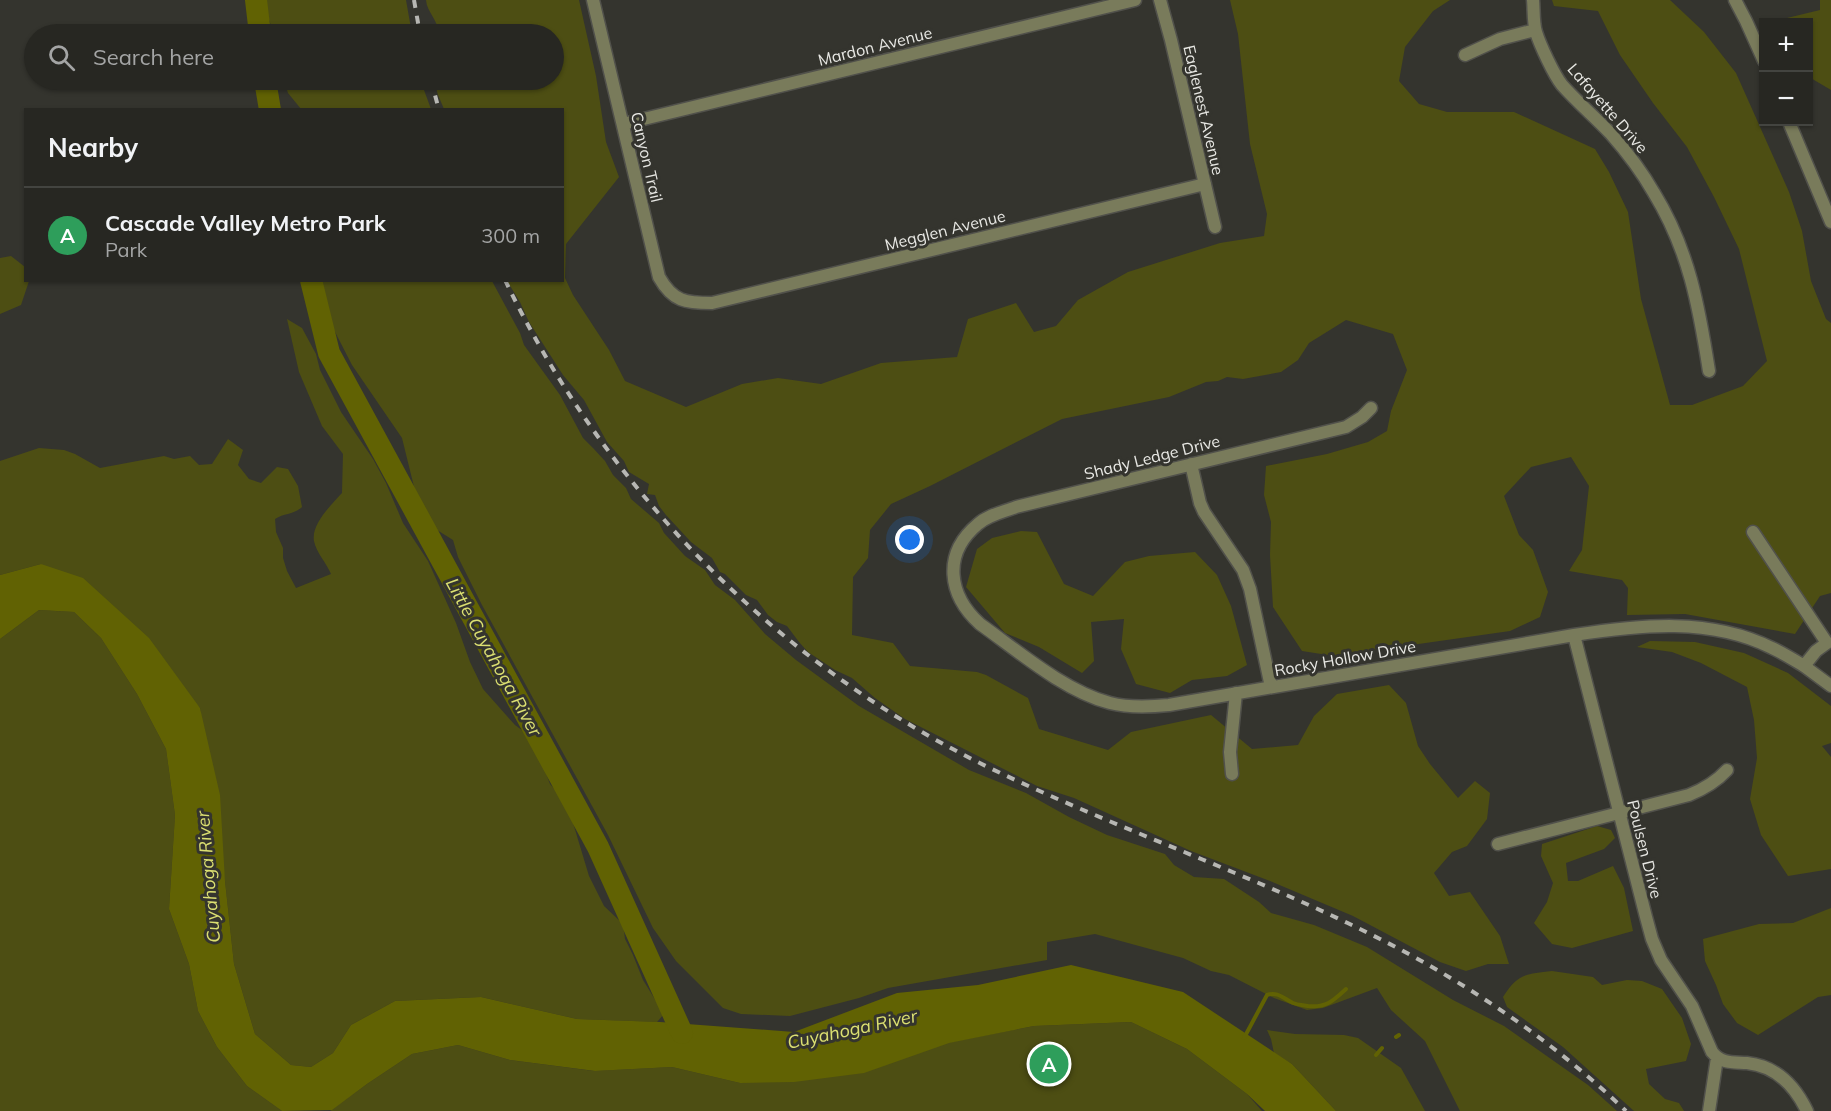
<!DOCTYPE html>
<meta charset="utf-8">
<style>
:root{--surface:#272722;--page:#2f2f2a;--text:#f1f3f6;--muted:#a4a5a5;--line:#434440;--accent:#d6ab8b}
body{margin:0;font-family:Mulish,sans-serif;background:var(--page);color:var(--text)}
.controls{position:absolute;right:18px;top:18px;display:grid;overflow:hidden;border-radius:0px;box-shadow:0 2px 4px #0004}
.controls button{width:54px;height:54px;display:grid;place-items:center;padding:0;border:0;border-bottom:2px solid var(--line);background:var(--surface);color:var(--text);font:30px sans-serif}
.you{position:absolute;left:910px;top:540px;width:21px;height:21px;margin:-15px;border:4px solid #fff;border-radius:50%;background:#1a73e8;box-shadow:0 0 0 9px #1a73e833}
.badge{display:grid;place-items:center;width:39px;height:39px;border-radius:50%;background:var(--accent);color:#fff;font-size:20px;font-weight:700}
.pin{position:absolute;translate:-50% -50%;border:3px solid #fff;box-shadow:0 2px 6px #0006}
.list{margin:0;padding:0;list-style:none}
h2{display:flex;justify-content:space-between;align-items:center;height:78px;margin:0;padding:0 24px;font-size:26px}
h2 small{font-size:20px;font-weight:400;color:var(--muted)}
.list li{display:grid;grid-template-columns:39px 1fr auto;gap:18px;align-items:center;box-sizing:border-box;height:96px;padding:0 24px;border-top:2px solid var(--line)}
.list b{display:block;font-size:22px;white-space:nowrap}
.list p{margin:0;font-size:20px;white-space:nowrap;color:var(--muted)}
.list em{font-size:20px;font-style:normal;color:var(--muted)}
.icon{flex:none;width:33px;height:33px;fill:none;stroke:currentColor;stroke-width:2;stroke-linecap:round;stroke-linejoin:round}
.map{position:relative;flex:none;width:1831px;height:1111px;overflow:hidden}
.search{position:absolute;background:var(--surface);box-shadow:0 2px 4px #0004;left:24px;top:24px;width:540px;height:66px;display:flex;align-items:center;gap:15px;box-sizing:border-box;padding:0 21px;border-radius:33px;color:var(--muted);font-size:22px}
.panel{position:absolute;background:var(--surface);box-shadow:0 2px 4px #0004;left:24px;top:108px;width:540px;height:174px;border-radius:0px}
.map>svg:first-child{display:block}
</style>
<div class="map">
<svg width="1831" height="1111" viewBox="0 0 1831 1111">
<rect width="100%" height="100%" fill="#34342e"/>
<!-- green -->
<path fill="#4d4e13" d="M 262,0 L 406,0 L 412,34 L 274,34 Z
M 426,0 L 579,0 L 596,76 L 606,142 L 619,177 L 566,244 L 565,278 L 573,295 L 609,350 L 625,381 L 686,407 L 742,384 L 778,378 L 821,384 L 881,363 L 957,357 L 968,319 L 1016,303 L 1034,332 L 1056,326 L 1078,300 L 1128,272 L 1220,243 L 1264,236 L 1267,214 L 1250,144 L 1238,34 L 1230,0 L 1450,0 L 1433,11 L 1405,47 L 1399,81 L 1419,104 L 1447,112 L 1514,112 L 1595,149 L 1609,172 L 1628,212 L 1641,299 L 1670,405 L 1692,405 L 1743,386 L 1767,361 L 1739,249 L 1714,197 L 1687,147 L 1653,103 L 1620,55 L 1598,11 L 1554,6 L 1552,0 L 1670,0 L 1704,32 L 1736,73 L 1789,192 L 1802,231 L 1811,281 L 1826,319 L 1831,323 L 1831,593 L 1820,596 L 1795,634 L 1685,614 L 1627,615 L 1628,588 L 1622,580 L 1569,571 L 1582,550 L 1589,486 L 1571,457 L 1531,467 L 1504,496 L 1519,535 L 1533,550 L 1548,592 L 1540,617 L 1510,631 L 1334,656 L 1302,651 L 1273,607 L 1270,555 L 1271,522 L 1264,495 L 1266,466 L 1327,454 L 1368,442 L 1387,431 L 1391,411 L 1407,370 L 1393,334 L 1346,320 L 1309,343 L 1298,360 L 1281,372 L 1243,379 L 1227,377 L 1218,381 L 1206,382 L 1169,397 L 1062,419 L 930,486 L 891,504 L 870,530 L 868,558 L 853,577 L 852,635 L 893,643 L 910,666 L 977,672 L 986,675 L 1028,698 L 1039,729 L 1108,750 L 1131,732 L 1211,715 L 1252,749 L 1298,745 L 1314,716 L 1337,694 L 1389,685 L 1406,703 L 1418,746 L 1430,764 L 1458,798 L 1475,781 L 1490,793 L 1487,819 L 1467,846 L 1452,852 L 1434,873 L 1449,896 L 1470,892 L 1500,936 L 1509,964 L 1488,964 L 1466,971 L 1440,962 L 1353,916 L 1270,881 L 1191,851 L 1074,798 L 1037,786 L 905,719 L 875,698 L 852,678 L 835,670 L 808,652 L 799,642 L 787,626 L 777,622 L 768,615 L 757,600 L 746,595 L 725,574 L 720,572 L 712,558 L 691,542 L 666,515 L 659,506 L 655,495 L 647,494 L 649,484 L 629,472 L 624,461 L 607,442 L 584,400 L 563,375 L 529,322 L 520,302 L 507,281 L 562,280 L 562,110 L 444,109 L 438,95 L 434,80 L 554,80 L 554,34 L 438,34 C 439,20 427,13 426,0 Z
M 1820,0 L 1831,0 L 1831,90 L 1809,77 L 1808,22 L 1783,22 L 1787,18 L 1820,10 Z
M 284,80 L 423,80 L 424,90 L 431,109 L 301,109 L 288,93 Z
M 11,256 L 25,267 L 26,280 L 29,281 L 21,305 L 0,314 L 0,258 Z
M 316,281 L 492,281 L 520,333 L 524,345 L 560,395 L 583,438 L 593,448 L 605,461 L 613,475 L 626,488 L 631,499 L 659,523 L 664,533 L 685,556 L 705,570 L 715,585 L 735,600 L 765,634 L 796,660 L 859,706 L 969,770 L 1026,793 L 1069,817 L 1107,835 L 1165,854 L 1174,865 L 1194,877 L 1224,879 L 1259,902 L 1271,913 L 1314,925 L 1367,947 L 1453,1000 L 1504,1026 L 1588,1085 L 1617,1111 L 1460,1111 L 1425,1041 L 1391,1010 L 1377,988 L 1323,1008 L 1307,1010 L 1274,998 L 1229,975 L 1211,971 L 1183,958 L 1095,934 L 1047,942 L 1047,960 L 888,988 L 859,998 L 790,1016 L 741,1014 L 723,1008 L 676,961 L 653,928 L 608,835 L 482,605 L 458,557 L 453,540 L 437,530 L 419,507 L 402,438 L 352,365 L 332,326 Z
M 287,319 L 302,328 L 316,354 L 320,370 L 341,412 L 373,459 L 386,483 L 403,523 L 428,561 L 456,623 L 470,662 L 483,689 L 515,725 L 527,734 L 538,753 L 550,784 L 567,803 L 589,876 L 604,906 L 623,924 L 625,939 L 633,955 L 643,980 L 664,1014 L 657,1022 L 577,1019 L 481,997 L 395,1001 L 351,1025 L 333,1053 L 311,1067 L 291,1065 L 255,1034 L 234,964 L 225,881 L 200,708 L 41,564 L 0,575 L 0,461 L 39,448 L 64,450 L 75,454 L 100,468 L 164,456 L 174,459 L 190,456 L 199,465 L 212,464 L 228,439 L 243,450 L 238,465 L 249,479 L 261,483 L 277,467 L 288,469 L 298,486 L 302,507 C 293,515 284,513 275,519 L 276,532 L 283,548 L 283,558 L 287,571 L 296,588 L 331,574 C 327,564 316,552 314,541 C 311,524 332,504 342,493 L 343,454 L 322,426 L 299,372 Z
M 1021,531 L 1037,532 L 1064,584 L 1093,596 L 1125,562 L 1149,556 L 1195,552 L 1217,575 L 1231,606 L 1247,665 L 1227,676 L 1192,680 L 1170,693 L 1136,684 L 1121,649 L 1124,619 L 1091,622 L 1094,661 L 1082,673 L 1039,647 L 1005,633 L 966,587 L 977,549 L 992,538 Z
M 39,610 L 74,612 L 101,638 L 137,694 L 166,749 L 175,815 L 169,909 L 189,964 L 198,1011 L 217,1047 L 247,1086 L 282,1111 L 0,1111 L 0,639 Z
M 1650,641 L 1695,642 L 1744,653 L 1788,673 L 1831,706 L 1831,743 L 1822,746 L 1831,757 L 1831,869 L 1788,876 L 1761,835 L 1750,799 L 1757,758 L 1754,720 L 1747,687 L 1701,663 L 1672,652 L 1637,647 Z
M 1597,826 L 1611,830 L 1615,838 L 1604,849 L 1566,863 L 1568,881 L 1578,881 L 1613,866 L 1624,888 L 1633,931 L 1572,948 L 1552,944 L 1534,923 L 1547,902 L 1553,883 L 1541,856 L 1542,844 Z
M 1831,908 L 1831,995 L 1818,997 L 1758,1035 L 1737,1023 L 1723,1004 L 1716,985 L 1705,961 L 1703,939 L 1759,924 L 1793,923 Z
M 1552,971 L 1593,977 L 1602,985 L 1627,980 L 1642,981 L 1662,989 L 1682,1018 L 1691,1044 L 1686,1061 L 1646,1069 L 1649,1084 L 1665,1099 L 1679,1103 L 1684,1111 L 1634,1111 L 1563,1047 L 1507,1007 L 1503,997 C 1518,973 1527,974 1552,971 Z
M 1131,1022 L 1187,1049 L 1247,1094 L 1262,1111 L 330,1111 L 367,1084 L 412,1054 L 458,1045 L 510,1060 L 594,1071 L 672,1067 L 740,1083 L 1034,1026 Z
M 1267,1030 L 1295,1034 L 1344,1035 L 1358,1038 L 1401,1068 L 1425,1111 L 1336,1111 L 1292,1064 L 1274,1053 L 1271,1039 Z"/>
<!-- water -->
<path fill="#616203" d="M 41,564 L 83,578 L 149,638 L 200,708 L 220,795 L 225,881 L 234,964 L 255,1034 L 291,1065 L 311,1067 L 333,1053 L 351,1025 L 395,1001 L 481,997 L 577,1019 L 660,1022 L 794,1032 L 897,993 L 978,985 L 1071,965 L 1183,992 L 1292,1064 L 1336,1111 L 1265,1111 L 1247,1094 L 1187,1049 L 1131,1022 L 1034,1026 L 949,1043 L 864,1073 L 794,1082 L 740,1083 L 672,1067 L 595,1071 L 510,1060 L 458,1045 L 412,1054 L 367,1084 L 332,1110 L 282,1111 L 247,1086 L 217,1047 L 198,1011 L 189,964 L 169,909 L 175,815 L 166,749 L 137,694 L 101,638 L 74,612 L 39,610 L 0,639 L 0,575 Z"/>
<g fill="none" stroke-linecap="round" stroke-linejoin="round">
<!-- stream -->
<path stroke="#616203" stroke-width="4" d="M 1396,1037 L 1399,1035
M 1244,1038 L 1267,995 C 1278,991 1284,999 1293,1003 C 1298,1005 1303,1005 1308,1006 C 1326,1008 1333,1001 1346,989
M 1376,1055 L 1382,1048"/>
<!-- river -->
<path stroke="#616203" stroke-width="22" d="M 256,0 L 260,34
M 265,80 L 270,110
M 311,280 L 329,353 L 598,847 L 682,1033"/>
<defs>
<path id="minor" d="M 593,0 L 659,277 C 673,302 686,303 712,303 L 1205,184
M 1160,0 L 1171,40 L 1215,227
M 1533,0 C 1534,10 1533,22 1536,32 C 1540,45 1554,75 1562,85 C 1577,102 1595,117 1611,134 C 1627,152 1642,172 1654,193 C 1689,250 1699,307 1709,371
M 1735,0 L 1746,21 L 1764,61
M 1465,55 L 1500,39 L 1535,30
M 1789,122 L 1831,222
M 623,124 L 1135,0
M 1371,408 L 1362,417 L 1346,427 L 1016,507 C 1003,512 988,515 978,524 C 942,554 948,595 980,624 C 1018,651 1064,691 1110,703 C 1129,708 1149,707 1169,705 L 1574,635 C 1640,625 1710,617 1772,648 C 1783,653 1794,660 1804,666
M 1191,464 L 1200,503 L 1204,512 L 1243,570 L 1250,589 L 1271,687
M 1753,532 L 1827,643 L 1816,651 L 1804,666 L 1831,686
M 1574,635 L 1646,917 L 1652,939 L 1661,960 L 1692,1006 L 1712,1052 C 1722,1064 1732,1062 1747,1063 C 1776,1066 1795,1086 1807,1111
M 1232,774 L 1230,752 L 1236,693
M 1498,844 L 1689,795 C 1704,789 1716,782 1727,770
M 1709,1111 L 1717,1058"/>
</defs>
<!-- minor casing -->
<use href="#minor" stroke="#51514b" stroke-width="15"/>
<!-- minor -->
<use href="#minor" stroke="#797b5b" stroke-width="12"/>
<!-- rail -->
<path stroke="#b7b7b3" stroke-width="4" stroke-dasharray="8 8" stroke-linecap="butt" d="M 414,0 L 420,34
M 431,80 L 439,110
M 505,280 C 606,491 781,668 992,769 C 1119,830 1254,875 1380,939 C 1469,984 1554,1042 1626,1111"/>
</g>
<g text-anchor="middle" dominant-baseline="central" stroke-width="6" stroke-linejoin="round" paint-order="stroke">
<!-- street labels -->
<g font-size="16" fill="#e8e8e4" stroke="#34342e">
<text transform="translate(875 46) rotate(-14)">Mardon Avenue</text>
<text transform="translate(1608 108) rotate(49)">Lafayette Drive</text>
<text transform="translate(1204 110) rotate(77)">Eaglenest Avenue</text>
<text transform="translate(647 157) rotate(77)">Canyon Trail</text>
<text transform="translate(945 230) rotate(-14)">Megglen Avenue</text>
<text transform="translate(1152 457) rotate(-14)">Shady Ledge Drive</text>
<text transform="translate(1345 658) rotate(-10)">Rocky Hollow Drive</text>
<text transform="translate(1645 849) rotate(76)">Poulsen Drive</text>
</g>
<!-- water labels -->
<g font-size="18" font-style="italic" fill="#dce071" stroke="#34342e">
<text transform="translate(494 657) rotate(61)">Little Cuyahoga River</text>
<text transform="translate(208 877) rotate(-95)">Cuyahoga River</text>
<text transform="translate(852 1029) rotate(-12)">Cuyahoga River</text>
</g>
</g>
</svg>
<div class="controls">
<button>+</button>
<button>−</button>
</div>
<div class="you"></div>
<div class="pin badge" style="left:1049px;top:1064px;background:#2e9e5b">A</div>
<div class="search"><svg class="icon" aria-label="search" viewBox="0 0 24 24"><circle cx="10" cy="10" r="6"/><path d="M15 15l6 6"/></svg>Search here</div>
<section class="panel">
<h2>Nearby<small></small></h2>
<ul class="list">
<li><span class="badge" style="background:#2e9e5b">A</span><div><b>Cascade Valley Metro Park</b><p>Park</p></div><em>300 m</em></li>
</ul>
</section>
</div>
